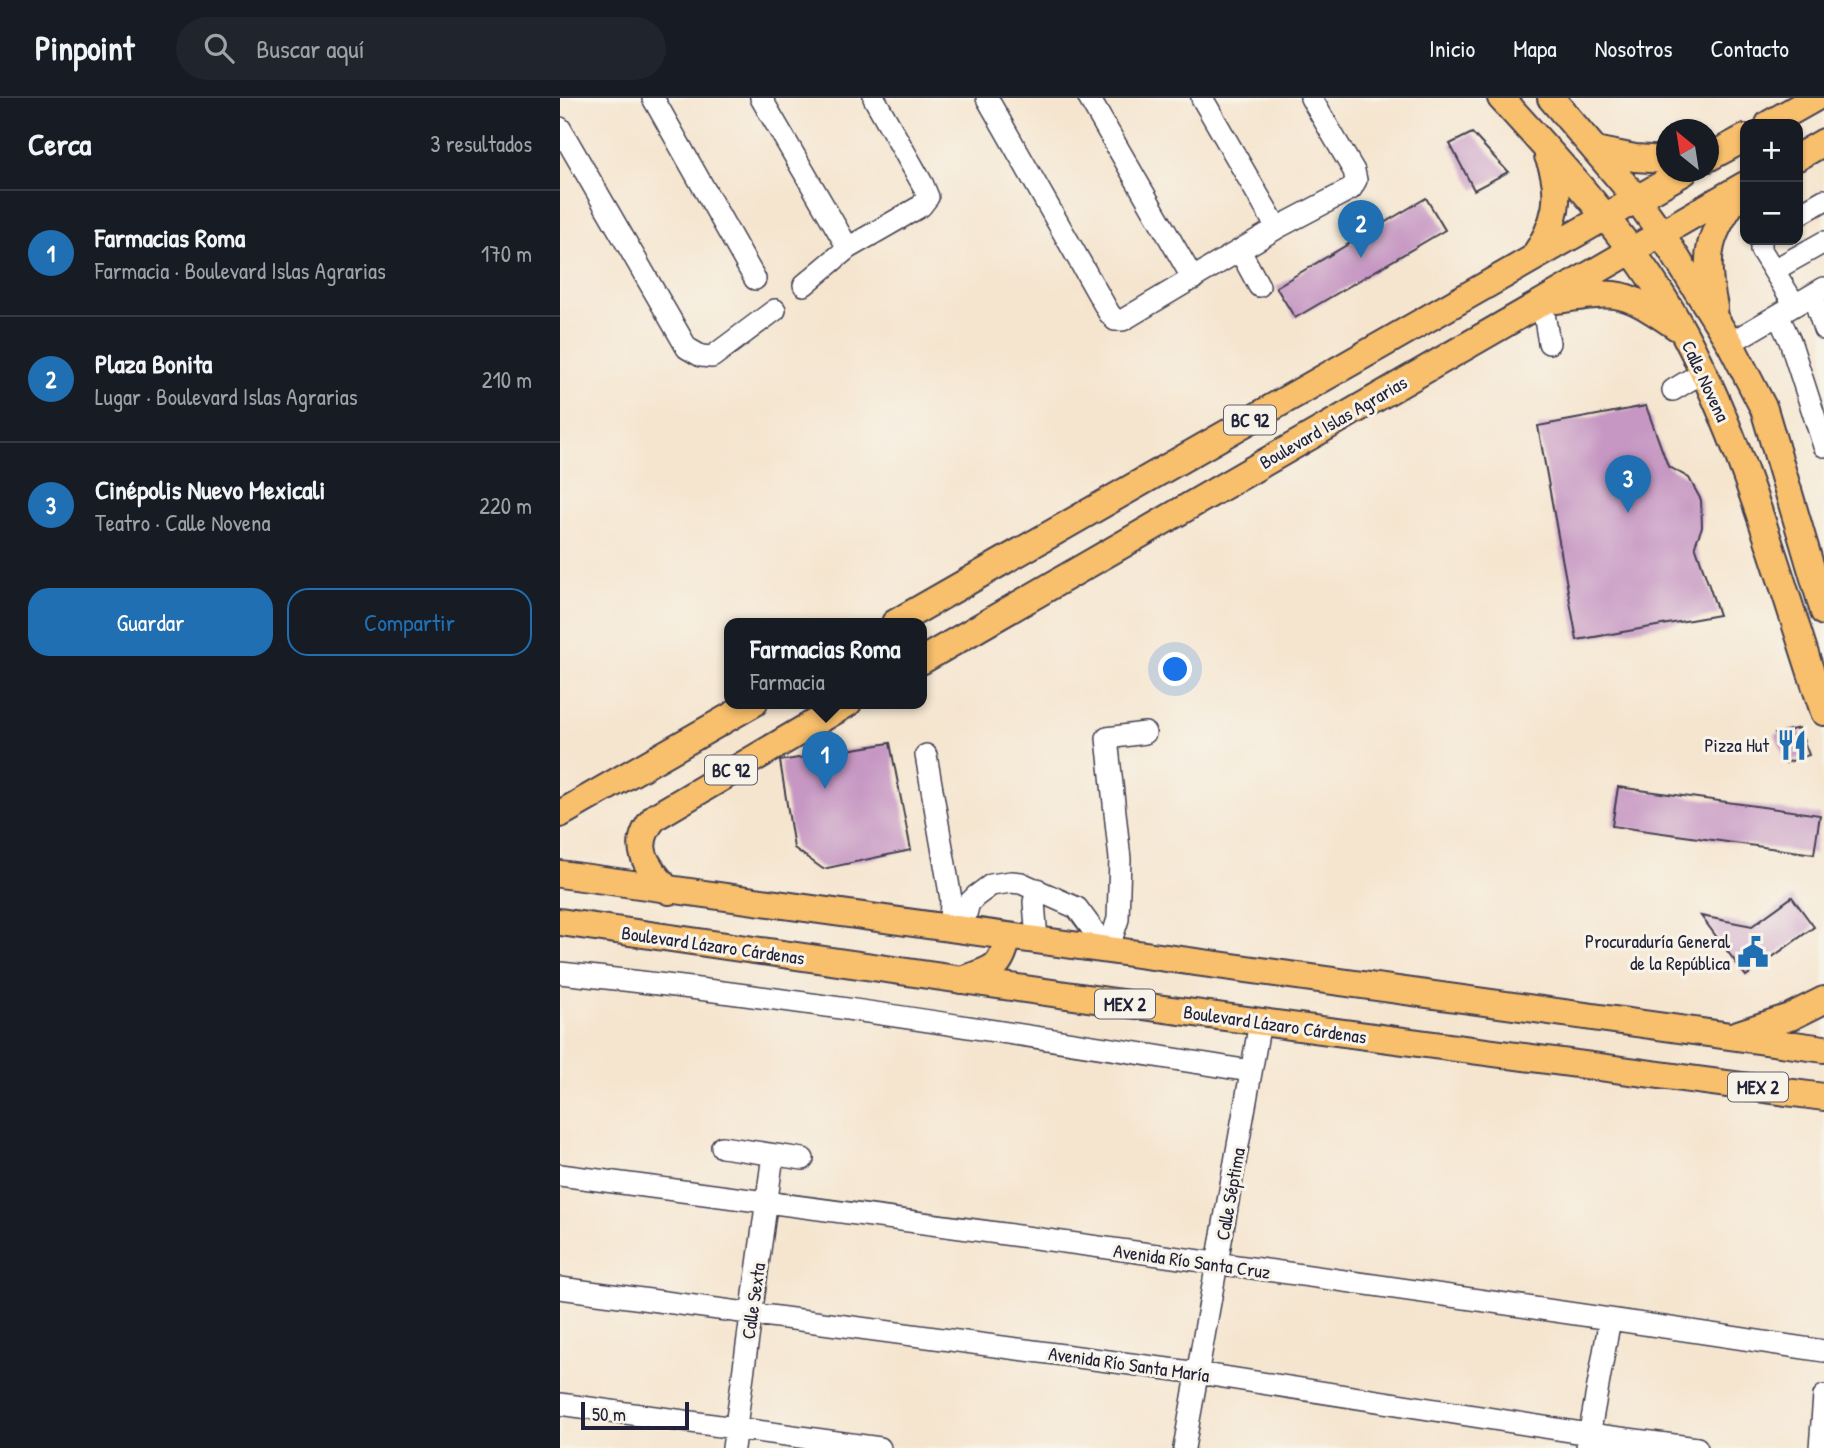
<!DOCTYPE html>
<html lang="es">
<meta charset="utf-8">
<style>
:root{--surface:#171b24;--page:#20242c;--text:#f1f3f6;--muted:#9ea1a6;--line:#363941;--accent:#1f6fb2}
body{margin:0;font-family:"Patrick Hand",sans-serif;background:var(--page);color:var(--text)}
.controls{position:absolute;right:21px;top:21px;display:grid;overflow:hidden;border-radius:14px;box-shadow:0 2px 5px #0004}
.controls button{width:63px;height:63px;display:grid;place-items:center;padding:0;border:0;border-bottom:2px solid var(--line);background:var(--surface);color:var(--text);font:35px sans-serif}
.compass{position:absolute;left:1096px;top:21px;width:63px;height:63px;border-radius:50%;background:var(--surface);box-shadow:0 2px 5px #0004;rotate:330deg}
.scale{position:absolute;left:21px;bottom:18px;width:108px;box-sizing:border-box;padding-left:7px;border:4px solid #22223b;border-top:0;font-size:19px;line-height:24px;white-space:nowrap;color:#22223b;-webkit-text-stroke:5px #f7f3e8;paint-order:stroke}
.you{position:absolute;left:616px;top:572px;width:24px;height:24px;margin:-18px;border:5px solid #fff;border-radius:50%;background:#1a73e8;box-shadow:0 0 0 10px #1a73e833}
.badge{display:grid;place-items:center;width:46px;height:46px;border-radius:50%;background:var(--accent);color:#fff;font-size:23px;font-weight:700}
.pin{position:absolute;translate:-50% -58px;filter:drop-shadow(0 2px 4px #0008)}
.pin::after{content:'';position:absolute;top:37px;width:24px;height:21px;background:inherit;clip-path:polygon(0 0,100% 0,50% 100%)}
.popup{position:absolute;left:164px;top:520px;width:203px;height:91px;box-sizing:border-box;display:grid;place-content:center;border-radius:14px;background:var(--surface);filter:drop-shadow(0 2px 5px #0005);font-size:23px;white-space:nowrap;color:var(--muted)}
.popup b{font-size:26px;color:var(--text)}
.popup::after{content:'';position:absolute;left:50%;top:100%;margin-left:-14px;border:14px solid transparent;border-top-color:var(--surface)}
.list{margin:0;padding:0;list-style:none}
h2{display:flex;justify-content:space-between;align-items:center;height:91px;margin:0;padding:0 28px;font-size:30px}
h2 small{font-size:23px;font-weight:400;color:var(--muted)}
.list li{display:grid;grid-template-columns:46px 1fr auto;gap:21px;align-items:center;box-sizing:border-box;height:126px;padding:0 28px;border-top:2px solid var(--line)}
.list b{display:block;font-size:26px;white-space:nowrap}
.list p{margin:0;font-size:23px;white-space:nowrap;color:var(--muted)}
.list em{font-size:23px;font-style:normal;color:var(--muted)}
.actions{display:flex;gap:14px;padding:21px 28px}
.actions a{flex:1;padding:16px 0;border:2px solid var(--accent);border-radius:21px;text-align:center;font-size:24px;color:var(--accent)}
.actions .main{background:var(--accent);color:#fff}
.icon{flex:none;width:38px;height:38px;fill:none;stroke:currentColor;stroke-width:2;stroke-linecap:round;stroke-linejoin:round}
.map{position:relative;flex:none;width:1264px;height:1350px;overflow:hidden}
header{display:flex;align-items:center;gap:42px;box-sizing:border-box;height:98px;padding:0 35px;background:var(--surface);border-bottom:2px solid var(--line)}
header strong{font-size:33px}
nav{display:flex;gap:38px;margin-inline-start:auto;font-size:24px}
.search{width:490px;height:63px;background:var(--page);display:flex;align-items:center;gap:18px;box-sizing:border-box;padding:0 24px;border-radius:38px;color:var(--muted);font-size:26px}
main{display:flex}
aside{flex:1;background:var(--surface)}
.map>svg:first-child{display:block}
</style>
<header>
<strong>Pinpoint</strong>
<div class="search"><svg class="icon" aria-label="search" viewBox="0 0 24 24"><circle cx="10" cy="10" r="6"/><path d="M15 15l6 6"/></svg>Buscar aquí</div>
<nav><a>Inicio</a><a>Mapa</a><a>Nosotros</a><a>Contacto</a></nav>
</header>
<main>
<aside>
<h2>Cerca<small>3 resultados</small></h2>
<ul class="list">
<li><span class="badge">1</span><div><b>Farmacias Roma</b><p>Farmacia · Boulevard Islas Agrarias</p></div><em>170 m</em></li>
<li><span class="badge">2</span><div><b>Plaza Bonita</b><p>Lugar · Boulevard Islas Agrarias</p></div><em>210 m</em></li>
<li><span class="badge">3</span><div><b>Cinépolis Nuevo Mexicali</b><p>Teatro · Calle Novena</p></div><em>220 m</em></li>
</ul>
<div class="actions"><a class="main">Guardar</a><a>Compartir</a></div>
</aside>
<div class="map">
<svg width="1264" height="1350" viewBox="0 0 1264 1350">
<rect width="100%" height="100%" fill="#f7f3e8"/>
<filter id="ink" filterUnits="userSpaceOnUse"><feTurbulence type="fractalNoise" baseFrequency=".0143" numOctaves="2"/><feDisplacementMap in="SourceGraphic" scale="14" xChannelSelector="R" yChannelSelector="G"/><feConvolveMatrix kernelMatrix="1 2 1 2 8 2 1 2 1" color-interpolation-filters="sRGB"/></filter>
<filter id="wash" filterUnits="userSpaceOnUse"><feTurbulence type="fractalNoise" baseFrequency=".00686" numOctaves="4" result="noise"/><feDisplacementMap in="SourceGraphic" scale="28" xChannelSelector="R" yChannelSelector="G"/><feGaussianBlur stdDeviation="1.57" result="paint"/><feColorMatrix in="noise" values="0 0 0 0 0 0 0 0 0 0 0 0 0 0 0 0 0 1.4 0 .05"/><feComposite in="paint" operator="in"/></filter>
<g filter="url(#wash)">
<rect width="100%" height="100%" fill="#f5e5cf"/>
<g id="blocks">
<!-- building -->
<path fill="#c697c3" d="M 912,35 L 948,74 L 914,92 L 890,46 Z
M 866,100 L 885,132 L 735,220 L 716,189 Z
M 1086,308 L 1108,368 L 1129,380 L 1141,402 L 1142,429 L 1135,447 L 1159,517 L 1017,542 L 978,328 Z
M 1239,630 L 1249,657 L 1226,665 L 1215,636 Z
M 330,645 L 351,752 L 263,771 L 234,750 L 220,663 Z
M 1058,689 L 1260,717 L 1254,756 L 1052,728 Z
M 1232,799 L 1254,829 L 1186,878 L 1141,818 L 1192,828 Z"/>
</g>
</g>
<g filter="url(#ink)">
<use href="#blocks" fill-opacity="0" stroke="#423f51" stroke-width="2"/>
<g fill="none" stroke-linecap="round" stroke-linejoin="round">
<defs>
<path id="minor" d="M 93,0 L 195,181
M 201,0 L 288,150
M 427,0 L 549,215 L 555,222 L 563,222 L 717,130 L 791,91 L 796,82 L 794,73 L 751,0
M 529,0 L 633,181
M 642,0 L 717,130
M 0,30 L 127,250 L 141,258 L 152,259 L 215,212
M 1238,117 L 1264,102
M 1201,142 L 1201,152 L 1235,207
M 680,153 L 699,188
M 1214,172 L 1264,144
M 244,187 L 288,150 L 361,108 L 368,99 L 363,87 L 314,0
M 1253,197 L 1264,231
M 982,204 L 989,245
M 1218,217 L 1230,243 L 1264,348
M 1170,245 L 1264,190
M 1113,292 L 1143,274
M 366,657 L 391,801 L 390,829
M 402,831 L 409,805 L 416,798 L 431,787 L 451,784 L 461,785 L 517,810 L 548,852
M 477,842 L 474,804 L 477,791
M 548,852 L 558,821 L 560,761 L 547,640 L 585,635
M 0,875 C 231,899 461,937 691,973
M 162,1049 L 243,1061
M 0,1077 C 422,1132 844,1189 1264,1253
M 0,1190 L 638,1275 L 1029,1336 L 1137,1350
M 0,1306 L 320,1350
M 1027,1349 L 1050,1221
M 173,1350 L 213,1057
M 624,1350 L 700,924
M 1260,1350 L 1264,1298"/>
<path id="major" d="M 941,0 C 1007,73 1077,147 1124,235 C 1187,354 1221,487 1264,614
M 991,0 L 1076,100 L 1101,135 L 1170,245 L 1204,311 L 1264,514
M 1209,26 L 1255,0
M 1035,52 L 1075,60 L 1106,62
M 1238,59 L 1264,44
M 1148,60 L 1185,40
M 973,160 C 996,127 1004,96 988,58
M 997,202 C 1061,192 1064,193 1117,229
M 1154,209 C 1143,154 1148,138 1181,92
M 335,525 L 1124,74
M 361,563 L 1185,87
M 0,716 L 194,605
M 0,776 L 1264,951
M 109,793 C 87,768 69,749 95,719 L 288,605
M 0,824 L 597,910 L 1264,999
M 401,882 C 433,871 441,872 448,838
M 1178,936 L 1230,919 L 1264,902"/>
</defs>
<!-- minor casing -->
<use href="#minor" stroke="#423f51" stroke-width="24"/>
<!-- major casing -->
<use href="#major" stroke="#423f51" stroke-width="30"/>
<!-- minor -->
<use href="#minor" stroke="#fff" stroke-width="21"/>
<!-- major -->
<use href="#major" stroke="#f8bf6c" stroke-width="26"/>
</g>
</g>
<!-- icons -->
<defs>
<symbol id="restaurant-bare" viewBox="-9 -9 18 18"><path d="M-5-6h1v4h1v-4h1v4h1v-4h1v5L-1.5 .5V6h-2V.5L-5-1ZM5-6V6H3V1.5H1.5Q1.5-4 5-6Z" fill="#1f6fb2" stroke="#f7f3e8" stroke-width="2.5" paint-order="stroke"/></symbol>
<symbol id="civic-bare" viewBox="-9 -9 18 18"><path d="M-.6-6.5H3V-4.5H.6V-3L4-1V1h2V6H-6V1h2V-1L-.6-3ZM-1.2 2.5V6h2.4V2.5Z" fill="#1f6fb2" stroke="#f7f3e8" stroke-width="2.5" paint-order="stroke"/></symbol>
</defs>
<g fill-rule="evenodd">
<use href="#restaurant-bare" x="1210" y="625" width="44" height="44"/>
<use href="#civic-bare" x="1171" y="832" width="44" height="44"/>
</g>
<g text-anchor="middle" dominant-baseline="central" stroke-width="6" stroke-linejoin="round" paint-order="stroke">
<!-- shield labels -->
<g fill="#f7f3e8" stroke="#62616f" stroke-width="2">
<rect x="664" y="307.5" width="52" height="29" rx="5"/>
<rect x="145" y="657.5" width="52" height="29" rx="5"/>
<rect x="535" y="891.5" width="60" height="29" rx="5"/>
<rect x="1168" y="974.5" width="60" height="29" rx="5"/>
</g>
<g font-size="18" font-weight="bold" fill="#22223b">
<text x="690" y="322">BC 92</text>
<text x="171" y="672">BC 92</text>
<text x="565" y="906">MEX 2</text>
<text x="1198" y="989">MEX 2</text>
</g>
<!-- street labels -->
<g font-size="19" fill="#22223b" stroke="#f7f3e8">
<text transform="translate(1146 283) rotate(65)">Calle Novena</text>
<text transform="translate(773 324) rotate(-30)">Boulevard Islas Agrarias</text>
<text transform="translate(153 847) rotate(8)">Boulevard Lázaro Cárdenas</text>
<text transform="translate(715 926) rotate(8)">Boulevard Lázaro Cárdenas</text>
<text transform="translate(670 1096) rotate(-80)">Calle Séptima</text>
<text transform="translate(632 1163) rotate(8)">Avenida Río Santa Cruz</text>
<text transform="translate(193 1203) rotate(-82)">Calle Sexta</text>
<text transform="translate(569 1266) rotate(8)">Avenida Río Santa María</text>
</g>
<!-- poi labels -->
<g font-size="19" fill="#22223b" stroke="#f7f3e8" text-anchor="end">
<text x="1209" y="647">Pizza Hut</text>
<text x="1170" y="843">Procuraduría General<tspan x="1170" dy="22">de la República</tspan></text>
</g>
</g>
</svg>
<div class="controls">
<button>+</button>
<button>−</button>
</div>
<svg class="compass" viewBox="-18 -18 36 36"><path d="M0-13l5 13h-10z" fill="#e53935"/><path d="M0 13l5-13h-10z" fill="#9ea1a6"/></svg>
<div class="scale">50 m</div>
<div class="you"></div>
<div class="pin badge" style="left:265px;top:691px">1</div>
<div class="popup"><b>Farmacias Roma</b>Farmacia</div>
<div class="pin badge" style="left:801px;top:160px">2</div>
<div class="pin badge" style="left:1068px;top:415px">3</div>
</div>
</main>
